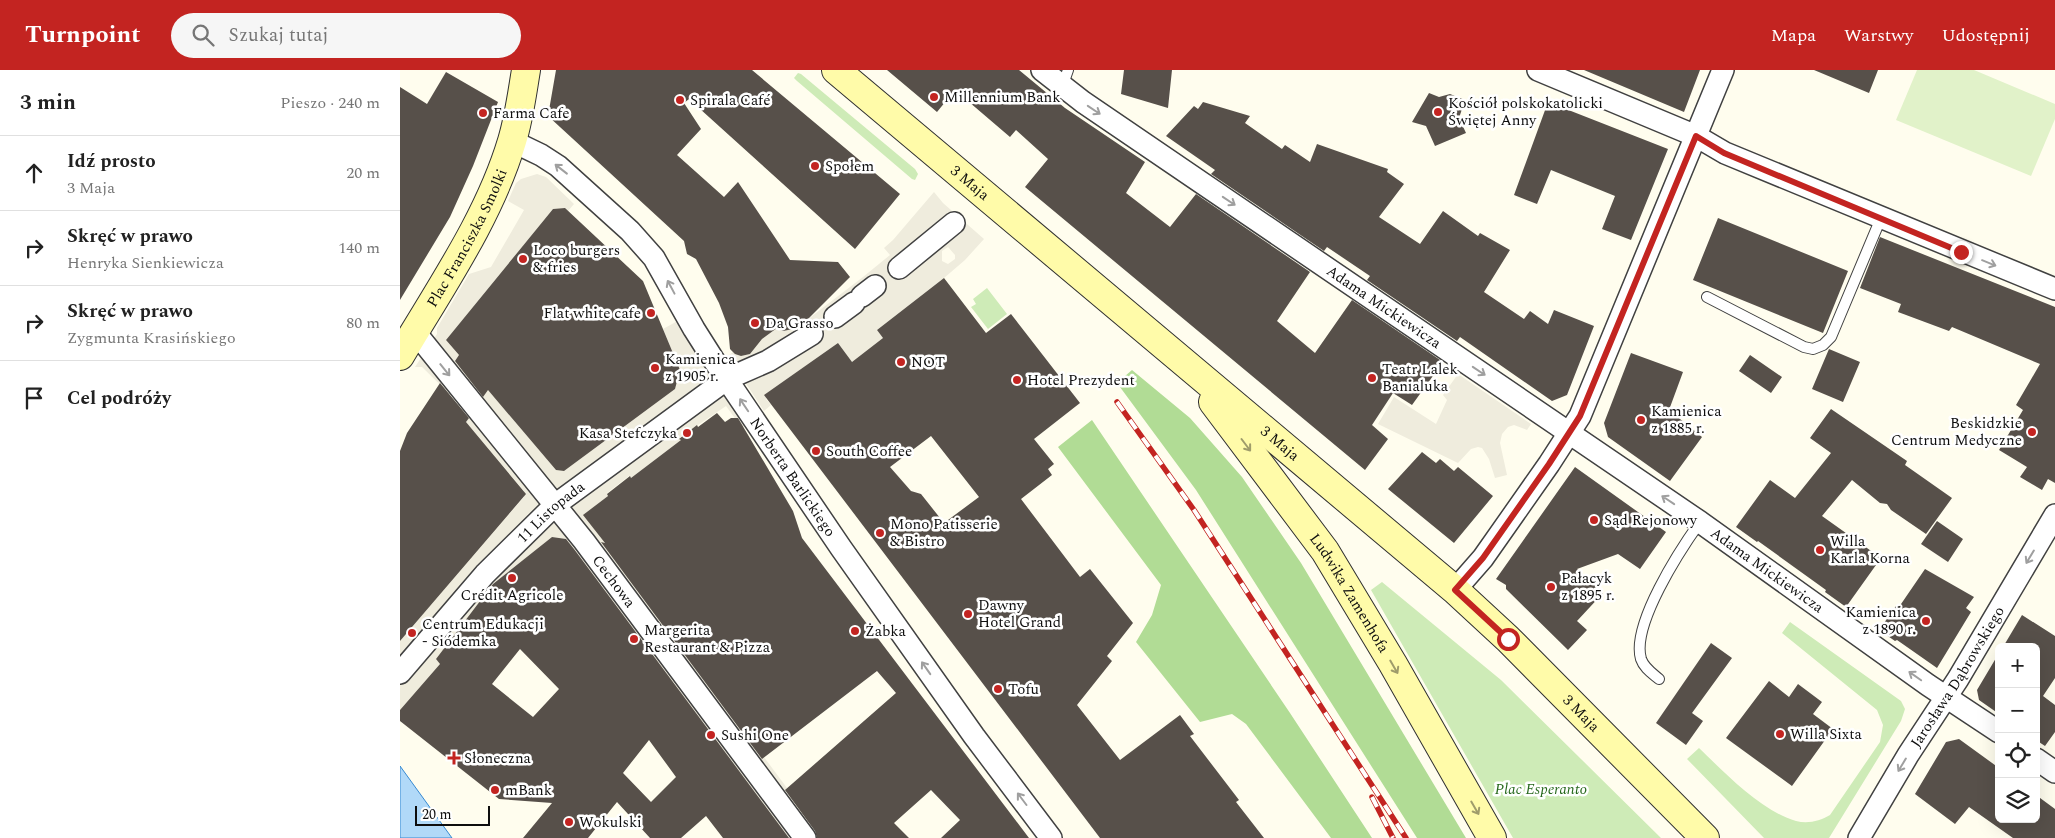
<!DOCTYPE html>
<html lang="pl">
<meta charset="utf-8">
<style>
:root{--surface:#fff;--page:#f6f6f6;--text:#222;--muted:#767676;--line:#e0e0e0;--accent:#c32421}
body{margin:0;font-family:Spectral,serif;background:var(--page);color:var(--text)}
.controls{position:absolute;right:15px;bottom:15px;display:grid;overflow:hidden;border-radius:8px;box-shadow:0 5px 20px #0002}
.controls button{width:45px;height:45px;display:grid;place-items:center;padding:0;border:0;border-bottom:1px solid var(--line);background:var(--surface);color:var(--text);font:25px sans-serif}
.scale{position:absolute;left:15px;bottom:12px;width:75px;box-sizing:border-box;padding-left:5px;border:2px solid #0e0e0e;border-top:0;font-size:14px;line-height:18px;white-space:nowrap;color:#0e0e0e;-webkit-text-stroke:4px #fff;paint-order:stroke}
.stop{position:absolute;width:15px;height:15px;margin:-11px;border:4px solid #c32421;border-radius:50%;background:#fff}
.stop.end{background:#c32421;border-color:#fff;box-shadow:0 1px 5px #0008}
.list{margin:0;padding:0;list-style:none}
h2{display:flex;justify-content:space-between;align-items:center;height:65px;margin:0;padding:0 20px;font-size:21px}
h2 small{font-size:16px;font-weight:400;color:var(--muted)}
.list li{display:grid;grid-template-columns:32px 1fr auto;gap:15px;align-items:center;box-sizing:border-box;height:75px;padding:0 20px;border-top:1px solid var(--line)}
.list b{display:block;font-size:19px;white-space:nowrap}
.list p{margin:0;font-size:16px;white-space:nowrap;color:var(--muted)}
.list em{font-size:16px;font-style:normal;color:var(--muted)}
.icon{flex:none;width:28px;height:28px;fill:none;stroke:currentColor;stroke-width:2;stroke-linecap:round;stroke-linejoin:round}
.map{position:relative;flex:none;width:1655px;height:768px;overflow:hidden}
header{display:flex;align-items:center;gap:30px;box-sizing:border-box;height:70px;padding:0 25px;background:var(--accent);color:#fff}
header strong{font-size:24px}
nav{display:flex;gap:28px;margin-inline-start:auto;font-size:18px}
.search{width:350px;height:45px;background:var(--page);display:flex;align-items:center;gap:12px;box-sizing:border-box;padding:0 18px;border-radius:28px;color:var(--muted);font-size:19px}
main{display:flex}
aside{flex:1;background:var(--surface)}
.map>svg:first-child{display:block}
</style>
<header>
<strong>Turnpoint</strong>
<div class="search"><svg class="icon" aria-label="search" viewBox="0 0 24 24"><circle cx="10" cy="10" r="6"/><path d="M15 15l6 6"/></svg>Szukaj tutaj</div>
<nav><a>Mapa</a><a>Warstwy</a><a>Udostępnij</a></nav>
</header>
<main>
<aside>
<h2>3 min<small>Pieszo · 240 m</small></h2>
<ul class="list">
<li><svg class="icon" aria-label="ahead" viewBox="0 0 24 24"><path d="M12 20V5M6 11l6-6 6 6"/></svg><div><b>Idź prosto</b><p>3 Maja</p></div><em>20 m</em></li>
<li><svg class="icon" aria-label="right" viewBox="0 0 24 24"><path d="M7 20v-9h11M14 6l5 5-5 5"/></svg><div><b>Skręć w prawo</b><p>Henryka Sienkiewicza</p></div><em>140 m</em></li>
<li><svg class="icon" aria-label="right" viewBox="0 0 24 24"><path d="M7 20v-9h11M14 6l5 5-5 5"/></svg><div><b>Skręć w prawo</b><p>Zygmunta Krasińskiego</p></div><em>80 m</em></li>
<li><svg class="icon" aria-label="arrive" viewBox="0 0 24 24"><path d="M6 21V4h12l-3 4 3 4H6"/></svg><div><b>Cel podróży</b></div></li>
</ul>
</aside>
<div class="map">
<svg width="1655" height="768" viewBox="0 0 1655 768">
<rect width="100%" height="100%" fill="#fffdee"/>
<!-- green -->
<path fill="#ceebb7" d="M 398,3 L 401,4 L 515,99 L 518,104 L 515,110 L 512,109 L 397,11 L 394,8 Z
M 587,218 L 607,244 L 588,259 L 571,237 L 576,234 L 573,229 Z
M 982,512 L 1101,610 L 1261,768 L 1113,768 L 971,520 Z
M 1390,552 L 1501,631 L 1505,639 L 1501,651 L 1429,768 L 1364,768 L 1287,689 L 1299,678 C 1325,703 1361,741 1396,751 C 1408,754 1420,751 1430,745 L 1480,672 L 1483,655 L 1477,640 L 1382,563 Z"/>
<!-- forest -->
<path fill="#b1dc95" d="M 732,300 L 790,348 L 842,407 L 901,493 L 1066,768 L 1017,768 L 796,420 L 717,313 Z
M 692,350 L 890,643 L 972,768 L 931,768 L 846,654 L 832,644 L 800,652 L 736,572 L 752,545 L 761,515 L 658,377 Z"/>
<!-- pitch -->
<path fill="#e1f2c9" d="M 1517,0 L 1574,0 L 1655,34 L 1655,49 L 1631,106 L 1496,50 Z"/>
<!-- plaza -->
<path fill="#efecdd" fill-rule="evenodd" d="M 137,104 L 146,107 L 174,134 L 168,141 L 165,138 L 153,139 L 46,270 L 156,400 L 164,401 L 275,319 L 280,300 L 263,259 L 283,248 L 350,351 L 342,358 L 326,336 L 282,366 L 279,369 L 281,370 L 231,408 L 229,406 L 207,423 L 208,426 L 184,445 L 387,718 L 432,768 L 388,768 L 166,469 L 152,467 L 93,514 L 36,589 L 40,594 L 0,640 L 0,571 L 124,427 L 124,421 L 66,352 L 71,345 L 22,297 L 15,297 L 37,264 L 37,258 L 69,204 L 91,197 L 124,140 L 108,131 L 116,113 L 121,109 Z
M 534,122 L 543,133 L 584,169 L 565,190 L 544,208 L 477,260 L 483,268 L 447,297 L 443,286 L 446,284 L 438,273 L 366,324 L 366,329 L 371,335 L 364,341 L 328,286 L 333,282 L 341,286 L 350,284 L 362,269 L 377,258 L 383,261 L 399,256 L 463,207 L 490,185 L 484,178 L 493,170 ZM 548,177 L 555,185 L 555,189 L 548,194 L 542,191 L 542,181 Z
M 1058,304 L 1131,354 L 1127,360 L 1114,355 L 1108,357 L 1102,364 L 1100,373 L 1107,405 L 1095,408 L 1089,389 L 1082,378 L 1078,377 L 1071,379 L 1058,393 L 978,354 L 994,327 L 1036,354 L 1047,330 L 1043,325 Z"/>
<!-- water -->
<path fill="#b1d9f8" stroke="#3689d2" d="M 0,696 L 52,768 L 0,768 Z"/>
<!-- building -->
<path fill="#57504a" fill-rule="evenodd" d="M 156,0 L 352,0 L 500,124 L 455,179 L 289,29 L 284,33 L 301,59 L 277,85 L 324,127 L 338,112 L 390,190 L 438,192 L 450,207 L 402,255 L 393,259 L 383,261 L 377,258 L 362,269 L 350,284 L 341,286 L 335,284 L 330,279 L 328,257 L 319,233 L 296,189 L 287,184 L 284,171 L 148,46 Z
M 487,0 L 619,0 L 665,38 L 745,92 L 726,123 L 770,157 L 796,124 L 910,202 L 877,251 L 915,283 L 952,230 L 1043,292 L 1012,335 L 993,323 L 972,355 L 988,369 L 965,400 L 625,117 L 648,89 L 616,60 L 610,67 L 555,20 L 537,42 Z
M 724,0 L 772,0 L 768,38 L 721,24 Z
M 1184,0 L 1300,0 L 1284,42 Z
M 1414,0 L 1478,0 L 1469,23 Z
M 46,2 L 98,32 L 73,96 L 50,147 L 0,230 L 0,17 L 27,34 Z
M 1029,23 L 1039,27 L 1050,24 L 1065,30 L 1059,48 L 1066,63 L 1035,76 L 1026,56 L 1012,52 Z
M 803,32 L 850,46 L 845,53 L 882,79 L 885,75 L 910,92 L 917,74 L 988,99 L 987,102 L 1004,114 L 979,147 L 1020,174 L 1043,141 L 1078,166 L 1080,163 L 1110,180 L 1084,222 L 1124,249 L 1130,241 L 1148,254 L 1154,240 L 1194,256 L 1167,325 L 1152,331 L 1060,267 L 1057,271 L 967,210 L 970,206 L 927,177 L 924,181 L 811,104 L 815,100 L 766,66 L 794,36 L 798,39 Z
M 1148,32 L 1268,79 L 1231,170 L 1202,159 L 1215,126 L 1151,100 L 1137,134 L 1114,125 Z
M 165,138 L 243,211 L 280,300 L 275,319 L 164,401 L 156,400 L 88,320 L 83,327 L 55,291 L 59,285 L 46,270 L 153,139 Z
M 1318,148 L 1448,201 L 1423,263 L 1293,210 Z
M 1480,167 L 1655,237 L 1655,413 L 1648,409 L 1642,420 L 1620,407 L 1627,397 L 1599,380 L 1623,340 L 1616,335 L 1640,294 L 1552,257 L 1549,261 L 1498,242 L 1501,234 L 1460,218 Z
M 544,208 L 586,263 L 611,244 L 680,333 L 634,369 L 654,394 L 648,399 L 652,405 L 621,429 L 680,507 L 690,499 L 733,553 L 707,586 L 712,591 L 677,635 L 720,690 L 780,645 L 794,664 L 790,666 L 839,730 L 836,732 L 864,768 L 700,768 L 364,325 L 438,273 L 452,292 L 483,268 L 477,260 ZM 531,366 L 579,427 L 544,453 L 521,424 L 511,421 L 490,397 Z
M 1429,279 L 1460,292 L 1443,332 L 1412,319 Z
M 1231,283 L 1283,302 L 1269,340 L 1302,367 L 1270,411 L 1208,367 L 1204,353 Z
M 1350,285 L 1382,307 L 1371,323 L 1339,301 Z
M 40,313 L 69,348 L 66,352 L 126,424 L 0,571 L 0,381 L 7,363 Z
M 1431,339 L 1507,391 L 1505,395 L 1552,428 L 1526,464 L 1491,440 L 1487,434 L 1480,433 L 1452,410 L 1422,446 L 1481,488 L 1446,537 L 1425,522 L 1426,520 L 1358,471 L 1357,472 L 1336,457 L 1370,410 L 1395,428 L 1431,383 L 1410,368 Z
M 317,343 L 325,352 L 331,348 L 338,348 L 393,441 L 402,468 L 629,768 L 541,768 L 560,750 L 531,720 L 494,753 L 509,768 L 417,768 L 415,761 L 385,720 L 496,623 L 477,601 L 362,689 L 201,472 L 205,473 L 183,445 L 208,426 L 207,424 L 230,406 L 231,408 L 281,370 L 279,369 L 297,355 L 298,357 Z
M 1022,382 L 1036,393 L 1040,389 L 1054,401 L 1058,397 L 1093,426 L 1054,473 L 988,419 Z
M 1175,397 L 1266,462 L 1240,499 L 1218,484 L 1177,499 L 1203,523 L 1177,551 L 1187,560 L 1168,580 L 1106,519 L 1106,515 L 1096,509 Z
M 1537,451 L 1563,469 L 1548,492 L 1521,474 Z
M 152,467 L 166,469 L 174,479 L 389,768 L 323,768 L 306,746 L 281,768 L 250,768 L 217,732 L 188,768 L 123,768 L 152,733 L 99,729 L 0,651 L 0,640 L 40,594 L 36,589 L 93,514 ZM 120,579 L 159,619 L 133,647 L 92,614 ZM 249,670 L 276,707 L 251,732 L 223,703 Z
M 1525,499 L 1574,527 L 1566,538 L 1571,542 L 1537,598 L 1497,570 L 1495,571 L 1479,560 L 1496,536 L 1499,537 Z
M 1622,545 L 1655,566 L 1655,608 L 1643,626 L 1655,635 L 1655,662 L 1645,676 L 1636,670 L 1636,577 L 1603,577 Z
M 1311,573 L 1332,588 L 1292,643 L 1303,651 L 1286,675 L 1256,653 Z
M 1599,583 L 1599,644 L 1579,630 L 1577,620 Z
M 1369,611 L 1389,627 L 1398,614 L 1422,632 L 1413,644 L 1433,659 L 1392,716 L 1326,668 Z
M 1559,669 L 1599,698 L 1599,749 L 1636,749 L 1636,725 L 1655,739 L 1655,768 L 1613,768 L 1569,737 L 1555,754 L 1515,724 L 1546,672 Z"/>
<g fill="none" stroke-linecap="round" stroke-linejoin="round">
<defs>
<path id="lane" d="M 662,17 L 668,0
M 1307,227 L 1404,277 L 1413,279 L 1423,275 L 1431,267 L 1481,148
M 1259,609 C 1252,603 1244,598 1241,589 C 1231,555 1280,480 1300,452"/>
<g id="street">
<path id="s1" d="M 642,0 L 683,32 L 1300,452 L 1528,615 L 1599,662"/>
<path d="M 1138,0 L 1296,66 L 1325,83 L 1655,219"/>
<path id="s2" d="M 112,71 L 141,85 L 158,96 L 230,161 L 254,188 L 294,259 L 313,289 L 441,478 L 574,666 L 651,768"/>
<path d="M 499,198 L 554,153"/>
<path d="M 462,226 L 475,216"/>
<path d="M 435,247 L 454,233"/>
<path id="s3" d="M 15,262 L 184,471 L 405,768"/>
<path d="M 1055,520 L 1083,488 L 1149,394 L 1180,346 L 1323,0"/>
<path id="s4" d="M 0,603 L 85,504 L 155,435 L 327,309 L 368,291 L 412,264"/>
<path d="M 1636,689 L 1655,702"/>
<path id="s5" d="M 1459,768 L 1508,685 L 1558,609 L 1655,445"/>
</g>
<g id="secondary">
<path id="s6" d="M 436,0 L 1055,520 L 1108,569 L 1305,768"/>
<path id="s7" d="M 0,286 C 40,218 89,148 112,71 C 119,48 122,24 126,0"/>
<path id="s8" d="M 813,332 L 925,481 L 993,594 L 1092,768"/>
</g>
</defs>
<!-- lane casing -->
<use href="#lane" stroke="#414141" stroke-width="12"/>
<!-- street casing -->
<use href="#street" stroke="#414141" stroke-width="24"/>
<!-- secondary casing -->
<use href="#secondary" stroke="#303030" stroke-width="30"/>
<!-- lane -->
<use href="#lane" stroke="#fff" stroke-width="10"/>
<!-- street -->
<use href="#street" stroke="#fff" stroke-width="21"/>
<!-- secondary -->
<use href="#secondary" stroke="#fffba9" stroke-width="28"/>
<defs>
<path id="rail" d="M 717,332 L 794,440 L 1006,768
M 972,727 L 993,768"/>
</defs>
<!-- rail casing -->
<use href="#rail" stroke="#c32421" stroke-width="5.5"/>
<!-- rail -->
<use href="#rail" stroke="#fff" stroke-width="4" stroke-dasharray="11" stroke-linecap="butt"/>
</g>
<!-- one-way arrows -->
<defs><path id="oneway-shaft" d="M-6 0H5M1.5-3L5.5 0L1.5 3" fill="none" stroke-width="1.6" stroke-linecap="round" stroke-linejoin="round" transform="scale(1.25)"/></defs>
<g stroke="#9f9f9f">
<use href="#oneway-shaft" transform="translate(694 40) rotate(34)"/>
<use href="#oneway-shaft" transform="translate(161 99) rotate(-142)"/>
<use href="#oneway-shaft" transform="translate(829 131) rotate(34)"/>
<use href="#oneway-shaft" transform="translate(1589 193) rotate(22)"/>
<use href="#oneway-shaft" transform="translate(271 217) rotate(-118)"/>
<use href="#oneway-shaft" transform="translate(45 300) rotate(51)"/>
<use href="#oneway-shaft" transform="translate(1079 301) rotate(34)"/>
<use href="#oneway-shaft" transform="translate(344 335) rotate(-124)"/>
<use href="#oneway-shaft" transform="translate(1268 430) rotate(-146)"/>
<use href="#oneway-shaft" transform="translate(1630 487) rotate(121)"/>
<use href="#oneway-shaft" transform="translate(526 598) rotate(-125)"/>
<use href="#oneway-shaft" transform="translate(1515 606) rotate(-145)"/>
<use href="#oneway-shaft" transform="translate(1502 695) rotate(121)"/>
<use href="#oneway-shaft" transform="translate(622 729) rotate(-127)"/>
</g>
<g stroke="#9f9c6b">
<use href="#oneway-shaft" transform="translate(846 375) rotate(53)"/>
<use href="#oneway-shaft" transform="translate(994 597) rotate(60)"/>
<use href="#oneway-shaft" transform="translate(1075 738) rotate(60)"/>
</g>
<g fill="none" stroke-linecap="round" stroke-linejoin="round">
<!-- route -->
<path stroke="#c32421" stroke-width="6" d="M 1108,569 L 1055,520 L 1083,488 L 1149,394 L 1180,346 L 1296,66 L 1324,83 L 1561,182"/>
</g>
<!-- markers -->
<g fill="#c32421" stroke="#fff" stroke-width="2">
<circle cx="534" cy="27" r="5"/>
<circle cx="280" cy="30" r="5"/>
<circle cx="1038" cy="42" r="5"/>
<circle cx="83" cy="43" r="5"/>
<circle cx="415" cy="96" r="5"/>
<circle cx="123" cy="189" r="5"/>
<circle cx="251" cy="243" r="5"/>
<circle cx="355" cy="253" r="5"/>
<circle cx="501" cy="292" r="5"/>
<circle cx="255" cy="298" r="5"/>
<circle cx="972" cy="308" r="5"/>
<circle cx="617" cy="310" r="5"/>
<circle cx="1241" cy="350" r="5"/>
<circle cx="1632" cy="362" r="5"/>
<circle cx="287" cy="363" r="5"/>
<circle cx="416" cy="381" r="5"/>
<circle cx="1194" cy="450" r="5"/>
<circle cx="480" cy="463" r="5"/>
<circle cx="1420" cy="480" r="5"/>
<circle cx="112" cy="508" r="5"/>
<circle cx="1151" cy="517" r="5"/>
<circle cx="568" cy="544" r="5"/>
<circle cx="1526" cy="551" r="5"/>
<circle cx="455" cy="561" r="5"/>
<circle cx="12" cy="563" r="5"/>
<circle cx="234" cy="569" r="5"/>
<circle cx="598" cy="619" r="5"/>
<circle cx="1380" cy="664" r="5"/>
<circle cx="311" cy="665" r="5"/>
<path d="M51.5 680.5h5v5h5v5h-5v5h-5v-5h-5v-5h5z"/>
<circle cx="95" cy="720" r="5"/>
<circle cx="169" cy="752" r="5"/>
</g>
<g text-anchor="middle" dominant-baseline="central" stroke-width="5" stroke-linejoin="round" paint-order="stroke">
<!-- poi labels -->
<g font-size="15" fill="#0e0e0e" stroke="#fff" text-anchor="start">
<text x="544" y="27">Millennium Bank</text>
<text x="290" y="30">Spirala Café</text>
<text x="1048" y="33">Kościół polskokatolicki<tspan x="1048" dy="17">Świętej Anny</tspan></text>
<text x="93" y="43">Farma Cafe</text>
<text x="425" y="96">Społem</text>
<text x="133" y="180">Loco burgers<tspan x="133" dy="17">&amp; fries</tspan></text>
<text x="241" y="243" text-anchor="end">Flat white cafe</text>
<text x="365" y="253">Da Grasso</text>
<text x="265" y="289">Kamienica<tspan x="265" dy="17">z 1905 r.</tspan></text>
<text x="511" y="292">NOT</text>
<text x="982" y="299">Teatr Lalek<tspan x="982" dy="17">Banialuka</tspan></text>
<text x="627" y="310">Hotel Prezydent</text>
<text x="1251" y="341">Kamienica<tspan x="1251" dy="17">z 1885 r.</tspan></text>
<text x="1622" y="353" text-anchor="end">Beskidzkie<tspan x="1622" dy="17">Centrum Medyczne</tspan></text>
<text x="277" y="363" text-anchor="end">Kasa Stefczyka</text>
<text x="426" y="381">South Coffee</text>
<text x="1204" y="450">Sąd Rejonowy</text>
<text x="490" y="454">Mono Patisserie<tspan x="490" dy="17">&amp; Bistro</tspan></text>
<text x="1430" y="471">Willa<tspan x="1430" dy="17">Karla Korna</tspan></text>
<text x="1161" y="508">Pałacyk<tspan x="1161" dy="17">z 1895 r.</tspan></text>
<text x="112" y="525" text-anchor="middle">Crédit Agricole</text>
<text x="578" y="535">Dawny<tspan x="578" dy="17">Hotel Grand</tspan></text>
<text x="1516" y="542" text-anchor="end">Kamienica<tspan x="1516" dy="17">z 1890 r.</tspan></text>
<text x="22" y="554">Centrum Edukacji<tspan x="22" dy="17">- Siódemka</tspan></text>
<text x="244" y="560">Margerita<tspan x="244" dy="17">Restaurant &amp; Pizza</tspan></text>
<text x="465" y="561">Żabka</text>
<text x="608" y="619">Tofu</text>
<text x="1390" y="664">Willa Sixta</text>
<text x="321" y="665">Sushi One</text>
<text x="64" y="688">Słoneczna</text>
<text x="105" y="720">mBank</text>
<text x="179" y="752">Wokulski</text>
</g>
<!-- street labels -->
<g font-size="15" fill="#0e0e0e" stroke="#fff">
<text stroke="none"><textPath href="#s6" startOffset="175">3 Maja</textPath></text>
<text stroke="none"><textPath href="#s7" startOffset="136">Plac Franciszka Smolki</textPath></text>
<text stroke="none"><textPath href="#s1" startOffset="416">Adama Mickiewicza</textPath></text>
<text stroke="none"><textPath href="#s6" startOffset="580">3 Maja</textPath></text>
<text stroke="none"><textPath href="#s2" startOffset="445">Norberta Barlickiego</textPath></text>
<text stroke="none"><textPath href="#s4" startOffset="221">11 Listopada</textPath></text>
<text stroke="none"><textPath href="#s1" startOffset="881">Adama Mickiewicza</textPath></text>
<text stroke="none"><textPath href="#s3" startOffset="319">Cechowa</textPath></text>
<text stroke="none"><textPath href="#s8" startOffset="235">Ludwika Zamenhofa</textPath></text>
<text stroke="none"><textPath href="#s5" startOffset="189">Jarosława Dąbrowskiego</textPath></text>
<text stroke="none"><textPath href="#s6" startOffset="985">3 Maja</textPath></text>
</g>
<!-- park labels -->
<g font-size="15" font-style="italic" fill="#26681c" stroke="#fff">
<text x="1141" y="719">Plac Esperanto</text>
</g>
</g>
</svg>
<div class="controls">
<button>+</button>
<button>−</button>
<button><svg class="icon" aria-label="locate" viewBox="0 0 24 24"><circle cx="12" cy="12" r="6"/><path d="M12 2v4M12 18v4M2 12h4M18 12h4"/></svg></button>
<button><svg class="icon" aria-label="layers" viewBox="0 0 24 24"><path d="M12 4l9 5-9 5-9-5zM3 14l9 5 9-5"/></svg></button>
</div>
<div class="scale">20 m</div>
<div class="stop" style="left:1108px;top:569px"></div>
<div class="stop end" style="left:1561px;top:182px"></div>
</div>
</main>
